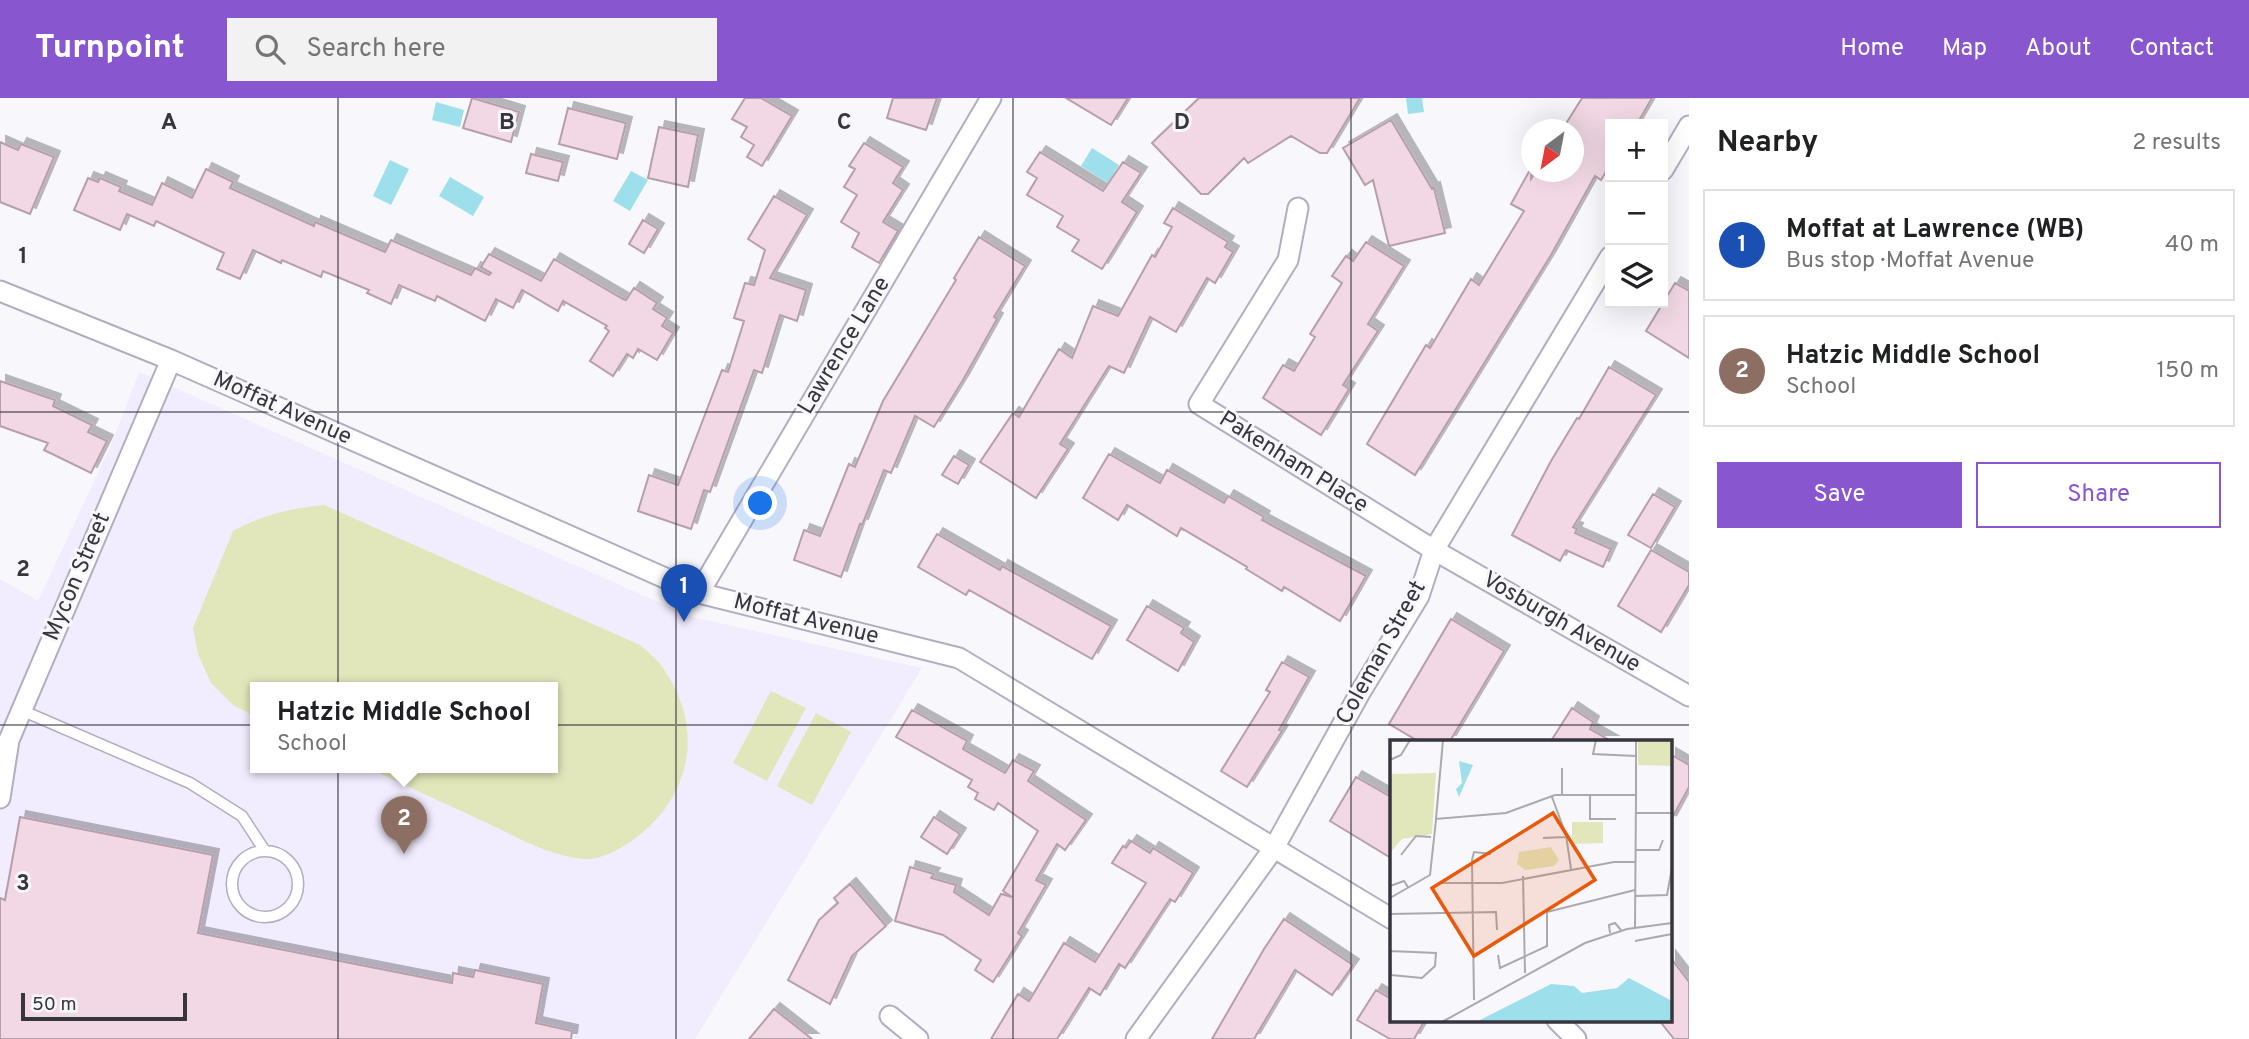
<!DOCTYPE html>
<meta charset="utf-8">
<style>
:root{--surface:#fff;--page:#f2f2f2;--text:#202124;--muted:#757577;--line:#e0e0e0;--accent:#8856cf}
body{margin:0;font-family:Overpass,sans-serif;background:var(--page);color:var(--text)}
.controls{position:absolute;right:21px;top:21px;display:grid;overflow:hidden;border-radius:0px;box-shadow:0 7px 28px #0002}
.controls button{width:63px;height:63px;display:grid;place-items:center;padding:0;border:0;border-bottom:2px solid var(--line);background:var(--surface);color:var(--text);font:35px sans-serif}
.compass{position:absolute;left:1521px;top:21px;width:63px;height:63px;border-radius:50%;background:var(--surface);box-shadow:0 7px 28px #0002;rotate:212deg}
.scale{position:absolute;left:21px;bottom:18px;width:166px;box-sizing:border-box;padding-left:7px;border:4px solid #37353e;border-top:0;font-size:19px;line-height:24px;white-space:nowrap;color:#37353e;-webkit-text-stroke:5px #f8f7fc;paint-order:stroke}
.you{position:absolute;left:761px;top:406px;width:24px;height:24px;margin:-18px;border:5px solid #fff;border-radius:50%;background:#1a73e8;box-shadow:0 0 0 10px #1a73e833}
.badge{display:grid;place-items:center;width:46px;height:46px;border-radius:50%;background:var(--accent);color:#fff;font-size:23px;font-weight:700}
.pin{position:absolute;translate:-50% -58px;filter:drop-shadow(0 2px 4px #0008)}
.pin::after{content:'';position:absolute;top:37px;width:24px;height:21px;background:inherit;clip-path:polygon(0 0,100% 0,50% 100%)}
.popup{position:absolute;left:250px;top:584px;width:308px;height:91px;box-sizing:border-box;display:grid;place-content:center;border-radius:0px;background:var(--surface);filter:drop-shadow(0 2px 5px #0005);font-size:23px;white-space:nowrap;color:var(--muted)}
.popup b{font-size:26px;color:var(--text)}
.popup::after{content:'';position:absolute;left:50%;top:100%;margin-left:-14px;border:14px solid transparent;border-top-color:var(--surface)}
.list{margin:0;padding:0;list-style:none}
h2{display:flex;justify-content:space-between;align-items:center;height:91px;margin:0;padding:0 28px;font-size:30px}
h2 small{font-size:23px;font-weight:400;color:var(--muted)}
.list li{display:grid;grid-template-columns:46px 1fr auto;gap:21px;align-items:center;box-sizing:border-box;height:112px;margin:0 14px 14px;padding:0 14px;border:2px solid var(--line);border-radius:0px}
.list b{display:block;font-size:26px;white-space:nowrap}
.list p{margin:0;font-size:23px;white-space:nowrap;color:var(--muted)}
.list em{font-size:23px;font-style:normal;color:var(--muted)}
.actions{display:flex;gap:14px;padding:21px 28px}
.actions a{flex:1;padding:16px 0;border:2px solid var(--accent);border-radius:0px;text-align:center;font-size:24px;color:var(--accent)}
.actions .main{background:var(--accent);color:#fff}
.icon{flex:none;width:38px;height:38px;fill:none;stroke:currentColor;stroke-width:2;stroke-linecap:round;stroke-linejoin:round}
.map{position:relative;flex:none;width:1689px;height:941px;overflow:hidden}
header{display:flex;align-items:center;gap:42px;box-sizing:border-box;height:98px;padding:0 35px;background:var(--accent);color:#fff}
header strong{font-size:33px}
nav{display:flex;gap:38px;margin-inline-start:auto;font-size:24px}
.search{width:490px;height:63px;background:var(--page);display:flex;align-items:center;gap:18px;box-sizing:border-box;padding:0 24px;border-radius:0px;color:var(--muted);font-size:26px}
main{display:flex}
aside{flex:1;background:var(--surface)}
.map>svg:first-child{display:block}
</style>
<header>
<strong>Turnpoint</strong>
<div class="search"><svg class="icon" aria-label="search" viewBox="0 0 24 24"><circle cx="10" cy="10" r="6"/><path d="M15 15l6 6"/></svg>Search here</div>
<nav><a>Home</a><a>Map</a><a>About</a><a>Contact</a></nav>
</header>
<main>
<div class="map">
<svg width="1689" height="941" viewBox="0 0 1689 941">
<defs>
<filter id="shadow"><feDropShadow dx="6" dy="-6" stdDeviation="0" flood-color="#0004"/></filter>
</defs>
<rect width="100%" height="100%" fill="#f8f7fc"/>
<!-- built -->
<path fill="#f1ecfe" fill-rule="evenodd" d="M 139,274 L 692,519 L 922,570 L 695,941 L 0,941 L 0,481 L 38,503 L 112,345 ZM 255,590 L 553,590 L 553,670 L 255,670 Z"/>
<!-- green -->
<path fill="#e2e7bb" d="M 324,407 L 640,547 C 648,554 657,561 663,570 C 704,628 693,696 637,739 C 622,750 603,762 584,761 C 550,758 519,740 489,726 C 449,707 408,689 368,670 L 553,670 L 553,590 L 255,590 L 255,618 L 233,607 L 211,585 L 198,556 L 193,530 L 233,433 C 266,416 288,411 324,407 Z
M 771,593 L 806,610 L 767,683 L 733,665 Z
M 816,615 L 851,634 L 812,707 L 777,688 Z"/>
<!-- water -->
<path fill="#9de0ec" d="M 1406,0 L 1422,0 L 1424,14 L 1408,16 Z
M 436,4 L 464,12 L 460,29 L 432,22 Z
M 1092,50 L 1119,67 L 1108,85 L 1081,68 Z
M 390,62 L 409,71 L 391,107 L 373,98 Z
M 631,73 L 648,82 L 630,113 L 613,103 Z
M 450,79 L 484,99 L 473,118 L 439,98 Z"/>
<!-- building -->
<path fill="#f1d8e4" stroke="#b69fa9" stroke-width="2" filter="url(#shadow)" d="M 472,0 L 519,14 L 511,44 L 463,30 Z
M 745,0 L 761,0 L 792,18 L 762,68 L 747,59 L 754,47 L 741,39 L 747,29 L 732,21 Z
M 893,0 L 937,0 L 926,32 L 887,20 Z
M 1066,0 L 1128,0 L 1111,27 Z
M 1199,0 L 1360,0 L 1327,55 L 1320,55 L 1291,38 L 1248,65 L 1244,60 L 1208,96 L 1201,96 L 1152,45 Z
M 1582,0 L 1652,0 L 1637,26 L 1610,26 L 1610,67 L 1601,82 L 1595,78 L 1551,157 L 1415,377 L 1367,346 L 1426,247 L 1430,250 L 1471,181 L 1479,187 L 1524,113 L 1511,106 L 1531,70 L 1531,81 L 1536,74 L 1573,74 L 1573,32 L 1562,32 Z
M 568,10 L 626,25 L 617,61 L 559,46 Z
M 1391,22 L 1432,91 L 1434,90 L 1445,135 L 1389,148 L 1373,82 L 1365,87 L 1343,50 Z
M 659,29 L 698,37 L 688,89 L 648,80 Z
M 0,44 L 18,52 L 21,46 L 54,59 L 30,116 L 0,104 Z
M 864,45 L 903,69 L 893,85 L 903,92 L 883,124 L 898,133 L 879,165 L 852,149 L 859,135 L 841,124 L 857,97 L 844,89 L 855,71 L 849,68 Z
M 1040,54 L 1103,93 L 1123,64 L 1141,75 L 1122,104 L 1137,114 L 1102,171 L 1072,153 L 1079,142 L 1057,129 L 1063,118 L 1027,97 L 1037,80 L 1027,74 Z
M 531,56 L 563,64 L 558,83 L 526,75 Z
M 206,71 L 233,84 L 230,90 L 314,128 L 315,124 L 385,154 L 391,142 L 471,177 L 475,170 L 489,177 L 491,175 L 481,169 L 489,156 L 541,183 L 554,161 L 623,201 L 626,202 L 634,190 L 657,205 L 653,211 L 667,220 L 662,228 L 673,235 L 657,262 L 638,251 L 633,260 L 627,256 L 613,278 L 590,263 L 609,233 L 605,230 L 607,228 L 563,203 L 558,213 L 522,192 L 513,210 L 496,201 L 485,223 L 437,198 L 435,203 L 399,187 L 391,206 L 367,195 L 369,192 L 323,173 L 321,179 L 282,162 L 281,165 L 253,152 L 240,181 L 217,171 L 224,155 L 156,123 L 154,128 L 127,116 L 120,132 L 74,112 L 88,80 L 98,84 L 100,80 L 121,89 L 119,93 L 152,107 L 162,85 L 192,100 Z
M 774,98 L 807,117 L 770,180 L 806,192 L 797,223 L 780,217 L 762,275 L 754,272 L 710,394 L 704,392 L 691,431 L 638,413 L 649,377 L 678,387 L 722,272 L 728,274 L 744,223 L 734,220 L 745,185 L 754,187 L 765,152 L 748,141 Z
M 1173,110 L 1228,144 L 1225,149 L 1233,154 L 1215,185 L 1207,180 L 1176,234 L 1150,219 L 1124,275 L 1109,268 L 1060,346 L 1068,351 L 1036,400 L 980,364 L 1013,315 L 1019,319 L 1059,251 L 1072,260 L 1093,208 L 1118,218 L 1152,157 L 1155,159 L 1172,129 L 1164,125 Z
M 643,122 L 658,131 L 644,155 L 629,146 Z
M 979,139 L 1025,168 L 994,219 L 997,221 L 963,282 L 934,329 L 915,318 L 891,375 L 884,372 L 862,427 L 860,426 L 841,479 L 794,462 L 804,432 L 820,438 L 849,366 L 855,369 L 883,303 L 956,182 L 954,180 Z
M 1366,144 L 1404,168 L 1368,226 L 1378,233 L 1343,287 L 1349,291 L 1321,337 L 1263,300 L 1283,267 L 1294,273 L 1315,239 L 1310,236 L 1342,185 L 1332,178 L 1346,158 L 1353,163 Z
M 1675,185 L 1689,193 L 1689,260 L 1646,233 Z
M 1609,269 L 1656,297 L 1573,429 L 1577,431 L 1575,435 L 1611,451 L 1603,469 L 1566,452 L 1560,463 L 1512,437 L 1551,363 L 1577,320 L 1579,321 Z
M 0,283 L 55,302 L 53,308 L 92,327 L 88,334 L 107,343 L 91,375 L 44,352 L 48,345 L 0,328 Z
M 1109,356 L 1160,385 L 1167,372 L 1224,405 L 1228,398 L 1264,419 L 1262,422 L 1366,478 L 1340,523 L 1284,489 L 1282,493 L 1246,471 L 1247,469 L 1181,430 L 1177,438 L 1127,407 L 1118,422 L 1083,400 Z
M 954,358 L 969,367 L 958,386 L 942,377 Z
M 1653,396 L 1675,409 L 1651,450 L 1628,437 Z
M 937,436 L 1000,472 L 1002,468 L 1111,528 L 1092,561 L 969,492 L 966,497 L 918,469 Z
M 1651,452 L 1689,474 L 1689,487 L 1661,534 L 1618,508 Z
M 1147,508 L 1184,530 L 1181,535 L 1194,544 L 1178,573 L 1127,542 Z
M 1451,521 L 1504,553 L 1450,643 L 1418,643 L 1389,626 Z
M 1282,564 L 1309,579 L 1279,632 L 1282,633 L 1247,689 L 1221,673 L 1270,594 L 1266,592 Z
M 1572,610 L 1593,624 L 1590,631 L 1611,643 L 1551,643 Z
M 912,612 L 967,643 L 963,651 L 1005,675 L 1013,662 L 1034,673 L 1028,683 L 1086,722 L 1065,752 L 1057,746 L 1036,782 L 1046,787 L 1018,835 L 1022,838 L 993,884 L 975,872 L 981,862 L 943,837 L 895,823 L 910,769 L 934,776 L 931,780 L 956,787 L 954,794 L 989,817 L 1001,796 L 1012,799 L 1003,793 L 1038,733 L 998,705 L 994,712 L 975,701 L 978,695 L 968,689 L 972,682 L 896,639 Z
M 1670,656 L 1689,667 L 1689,689 L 1670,724 Z
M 1356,679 L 1391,699 L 1391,760 L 1330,723 Z
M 20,719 L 213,757 L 198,835 L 452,885 L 453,875 L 473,879 L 475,872 L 543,886 L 536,925 L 572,933 L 571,941 L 0,941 L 0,800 L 5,802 Z
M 934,719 L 960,736 L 947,756 L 921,739 Z
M 1131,743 L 1150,755 L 1153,750 L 1193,775 L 1175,804 L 1170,801 L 1125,870 L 1119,866 L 1100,897 L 1089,890 L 1057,941 L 991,941 L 1018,896 L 1029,903 L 1064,845 L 1095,864 L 1146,785 L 1112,765 L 1123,748 L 1126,750 Z
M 850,786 L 886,828 L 852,858 L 830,906 L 788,882 L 819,822 L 838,805 L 834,800 Z
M 1284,821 L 1353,867 L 1332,897 L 1295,872 L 1254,941 L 1212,941 L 1264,851 Z
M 1670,859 L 1689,884 L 1689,941 L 1674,941 L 1659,922 L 1670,922 Z
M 1376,892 L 1391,901 L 1391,922 L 1425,922 L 1414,941 L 1390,941 L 1357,922 Z
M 774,911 L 812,941 L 749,941 Z"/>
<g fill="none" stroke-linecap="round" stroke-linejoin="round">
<defs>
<path id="service" d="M 21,612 L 190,685 L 242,718 L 265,753
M232 786a33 33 0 1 1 66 0a33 33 0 1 1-66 0Z"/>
<path id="minor" d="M 1663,72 L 1689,28
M 1298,110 L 1288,162 L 1199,306 L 1434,452 L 1689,598
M 0,193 L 171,262 L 699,495 L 959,560 L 1392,821
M 699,495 L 991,0
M 0,700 L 9,642 L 171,262
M 890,918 L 918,941
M 1557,922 L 1576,941
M 1136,941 L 1274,750 L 1361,593 L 1419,498 L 1434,452 L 1610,159"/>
</defs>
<!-- service casing -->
<use href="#service" stroke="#b3adc2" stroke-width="13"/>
<!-- minor casing -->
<use href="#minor" stroke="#b3adc2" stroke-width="23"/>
<!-- service -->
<use href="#service" stroke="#fff" stroke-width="10"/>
<!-- minor -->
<use href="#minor" stroke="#fff" stroke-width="19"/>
</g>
<!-- grid -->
<path fill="none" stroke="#37353e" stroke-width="2" stroke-opacity="0.55" d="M 338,0 L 338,941M 676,0 L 676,941M 1013,0 L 1013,941M 1351,0 L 1351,941M 0,314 L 1689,314M 0,627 L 1689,627"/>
<g text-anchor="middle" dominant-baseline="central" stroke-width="6" stroke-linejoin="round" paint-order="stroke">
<!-- street labels -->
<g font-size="23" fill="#37353e" stroke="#f8f7fc">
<text transform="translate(845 248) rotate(-59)">Lawrence Lane</text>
<text transform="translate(282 311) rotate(24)">Moffat Avenue</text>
<text transform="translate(1293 365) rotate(32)">Pakenham Place</text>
<text transform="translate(78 479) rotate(-67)">Mycon Street</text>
<text transform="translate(806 522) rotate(14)">Moffat Avenue</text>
<text transform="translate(1561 525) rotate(30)">Vosburgh Avenue</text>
<text transform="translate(1382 555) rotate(-61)">Coleman Street</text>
</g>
</g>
<!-- overview -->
<g transform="translate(1390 642)">
<rect width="282" height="282" fill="#f8f7fc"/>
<path d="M 282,0 L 282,26 L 248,25 L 248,0 ZM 46,33 L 42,94 L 12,99 L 0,113 L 0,34 ZM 182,82 L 213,82 L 213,103 L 182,104 ZM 161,107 L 169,120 L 164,126 L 135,130 L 127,124 L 129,112 Z" fill="#e2e7bb"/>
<path d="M 69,21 L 83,25 L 69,57 L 66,49 L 72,43 ZM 239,238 L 282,261 L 282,282 L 86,282 L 161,244 L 184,246 L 192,253 L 227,248 Z" fill="#9de0ec"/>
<path fill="none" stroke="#aba9b0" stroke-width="2" d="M 53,0 L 46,79 L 116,73 L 165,55 L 246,55 L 245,187M 206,0 L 203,14 L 246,16M 0,20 L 11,15 L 20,0M 172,55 L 172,28M 200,55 L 200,79 L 226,79M 246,55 L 246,0M 162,57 L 176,95 L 181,129M 246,73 L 282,73M 153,98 L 176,97M 245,110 L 269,110 L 273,100M 11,115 L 26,96 L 41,97M 133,136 L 135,233M 48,143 L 112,143 L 224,122 L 245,122M 0,146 L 14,141 L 18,147M 245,156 L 277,155 L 282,128M 0,158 L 40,135 L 46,80M 0,174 L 106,172 L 107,190M 220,193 L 219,185 L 225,183 L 231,190M 245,201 L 282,194M 0,206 L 1,235M 0,211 L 46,213 L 45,226 L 32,238 L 1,235M 108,215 L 110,228 L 157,206 L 157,172 L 245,150M 84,260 L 82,120 L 84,112 L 101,114M 52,282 L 195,203 L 237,189 L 282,183"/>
<path fill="#e8590c" fill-opacity="0.15" stroke="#e8590c" stroke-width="3.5" d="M 163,73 L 205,140 L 84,216 L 42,148 Z"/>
<rect width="282" height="282" fill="none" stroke="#37353e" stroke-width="3.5"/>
</g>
<g font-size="23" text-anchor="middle" font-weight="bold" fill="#37353e" stroke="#f8f7fc" stroke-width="6" stroke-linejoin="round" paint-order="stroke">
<text x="169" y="31">A</text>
<text x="507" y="31">B</text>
<text x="844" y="31">C</text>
<text x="1182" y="31">D</text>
<text x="23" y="165">1</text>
<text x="23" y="478">2</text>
<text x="23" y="792">3</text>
</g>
</svg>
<div class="controls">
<button>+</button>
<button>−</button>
<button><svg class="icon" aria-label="layers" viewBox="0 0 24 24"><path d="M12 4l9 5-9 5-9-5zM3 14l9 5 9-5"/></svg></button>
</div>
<svg class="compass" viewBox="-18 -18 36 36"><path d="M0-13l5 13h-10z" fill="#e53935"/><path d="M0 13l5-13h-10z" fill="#757577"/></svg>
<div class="scale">50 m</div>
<div class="you"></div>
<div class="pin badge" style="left:684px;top:524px;background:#1a4fb4">1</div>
<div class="pin badge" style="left:404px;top:756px;background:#8d6e63">2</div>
<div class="popup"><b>Hatzic Middle School</b>School</div>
</div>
<aside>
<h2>Nearby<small>2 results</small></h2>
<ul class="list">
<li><span class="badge" style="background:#1a4fb4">1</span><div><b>Moffat at Lawrence (WB)</b><p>Bus stop · Moffat Avenue</p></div><em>40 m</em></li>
<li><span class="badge" style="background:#8d6e63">2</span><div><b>Hatzic Middle School</b><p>School</p></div><em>150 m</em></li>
</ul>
<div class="actions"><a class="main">Save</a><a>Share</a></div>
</aside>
</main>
